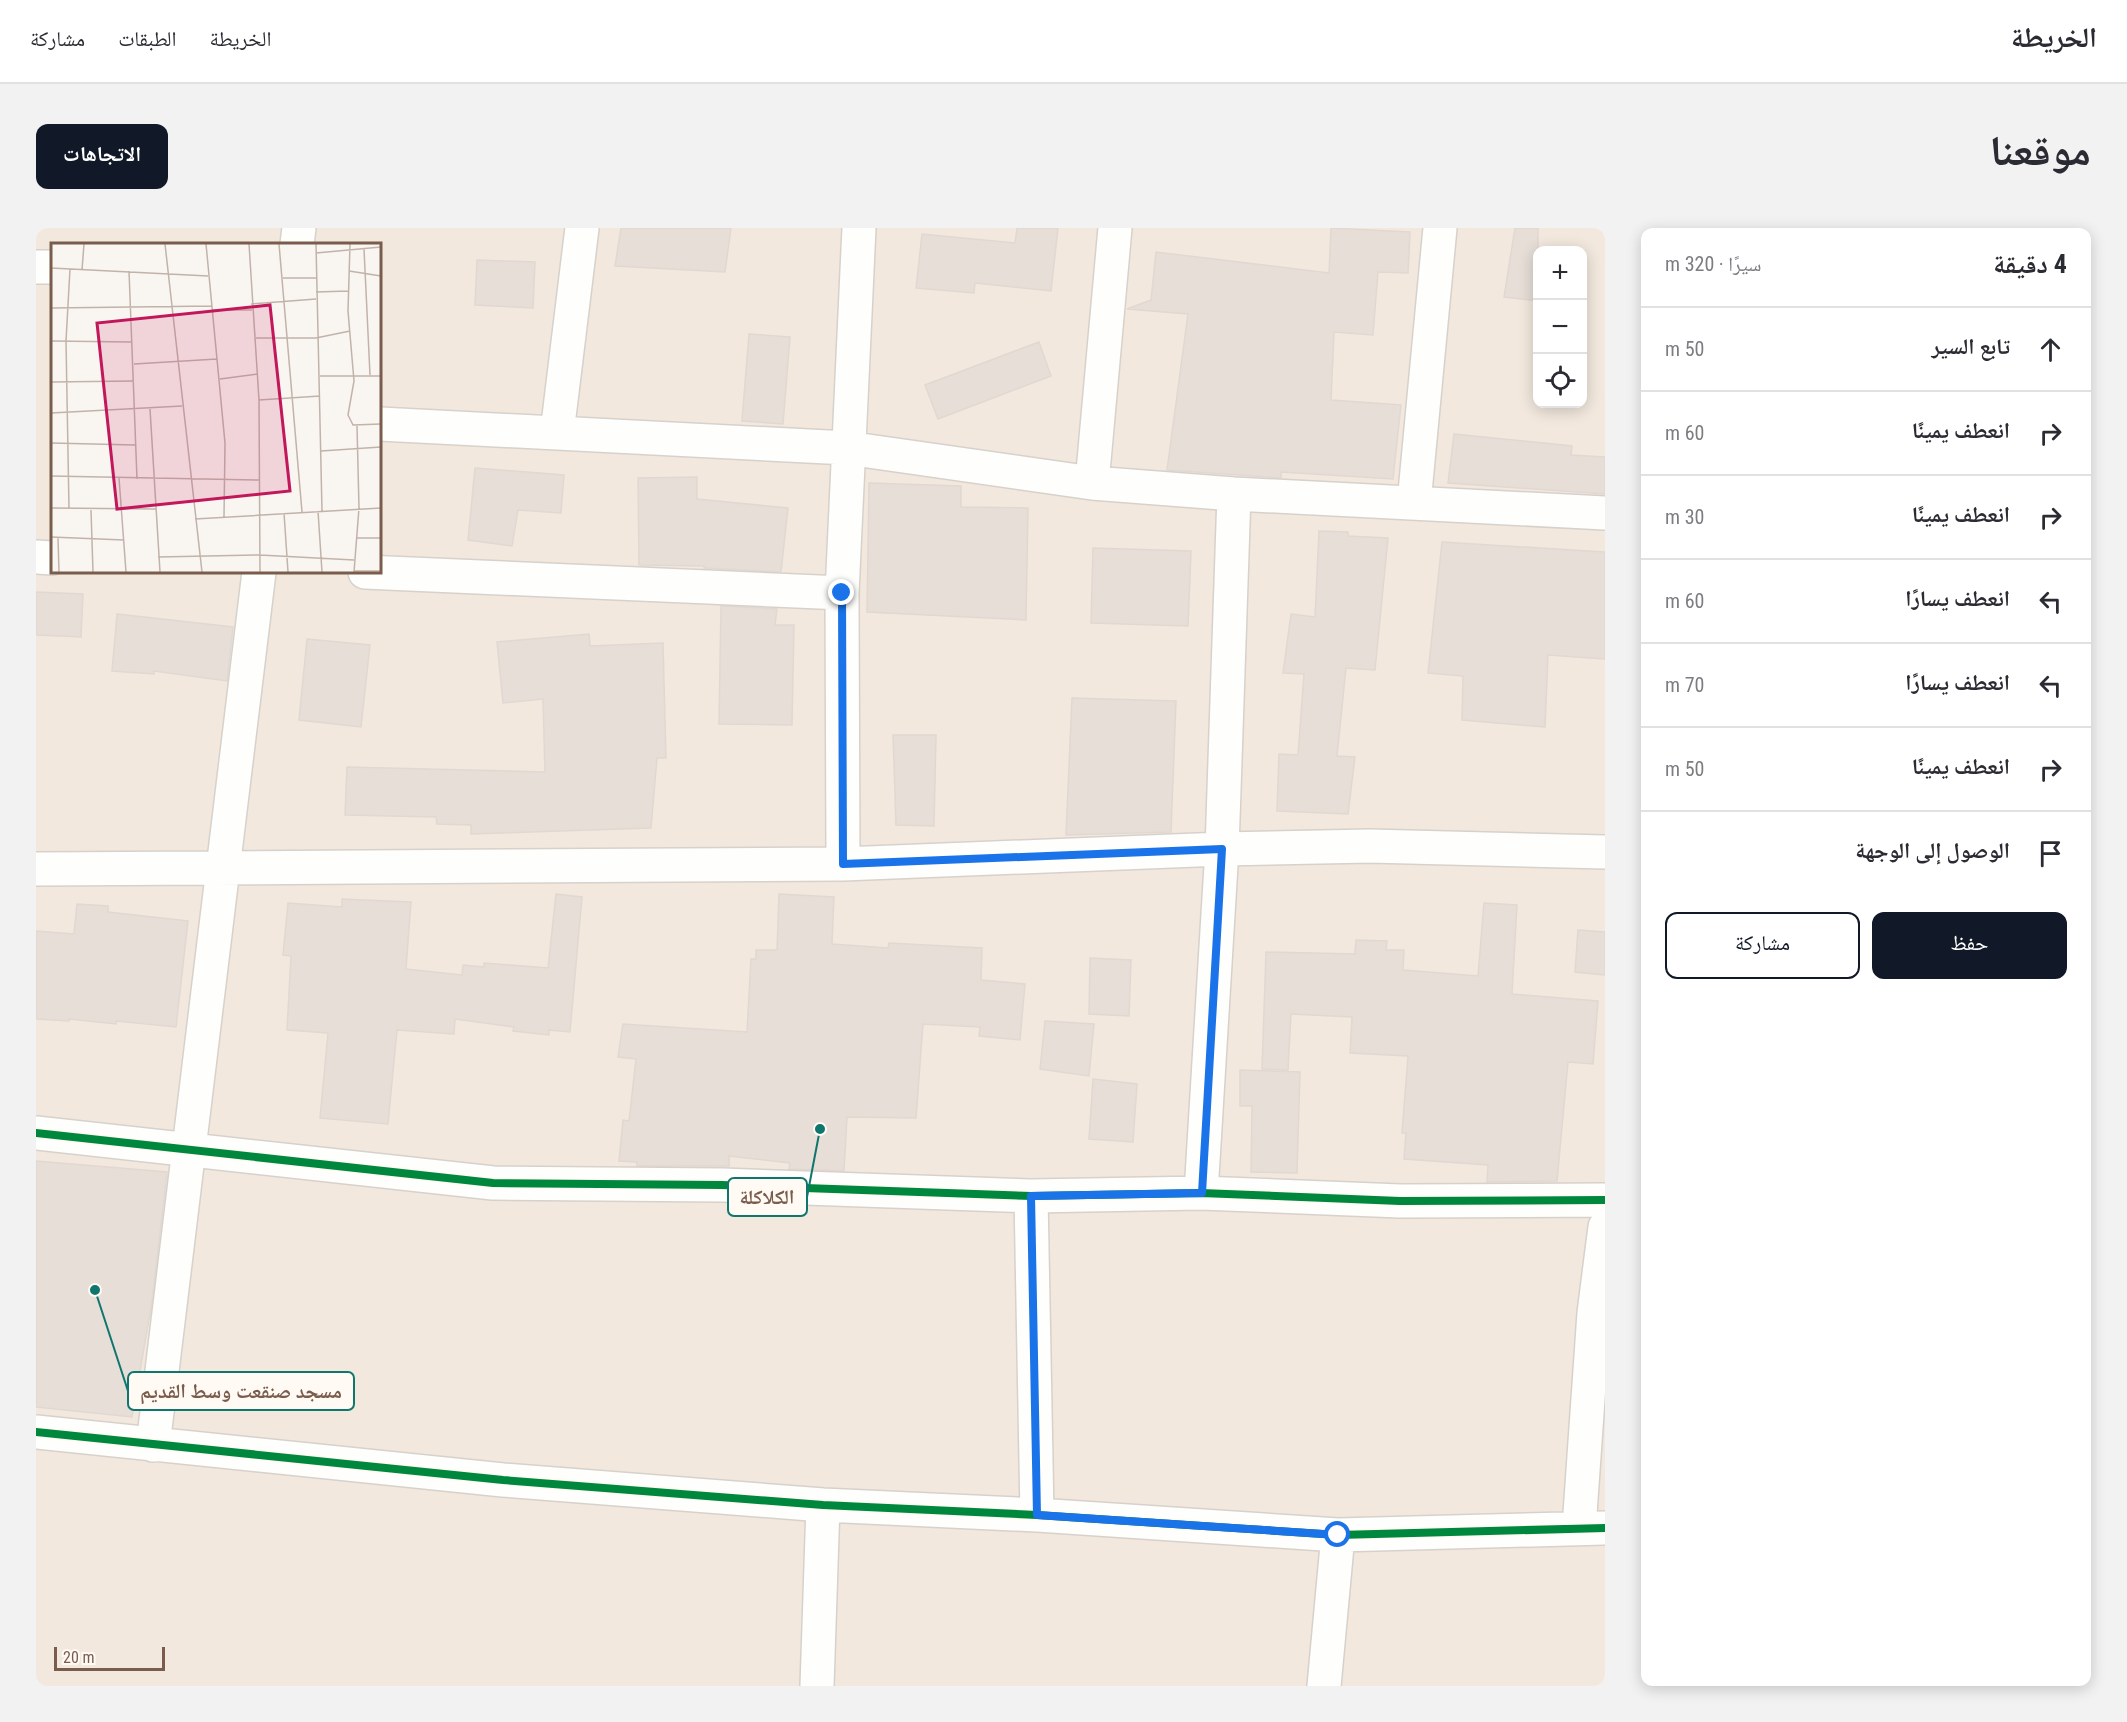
<!DOCTYPE html>
<html lang="ar">
<meta charset="utf-8">
<style>
:root{--surface:#fff;--page:#f2f2f3;--text:#2b2b33;--muted:#7c7c81;--line:#e1e1e2;--accent:#111827}
body{margin:0;font-family:"Roboto Condensed","Noto Naskh Arabic",sans-serif;background:var(--page);color:var(--text);direction:rtl}
.controls{position:absolute;right:18px;top:18px;display:grid;overflow:hidden;border-radius:12px;box-shadow:0 3px 15px #0003}
.controls button{width:54px;height:54px;display:grid;place-items:center;padding:0;border:0;border-bottom:2px solid var(--line);background:var(--surface);color:var(--text);font:30px sans-serif}
.scale{position:absolute;left:18px;bottom:15px;width:111px;box-sizing:border-box;padding-left:6px;border:3px solid #7a5c4d;border-top:0;font-size:16px;line-height:21px;white-space:nowrap;color:#7a5c4d;-webkit-text-stroke:4px #fffaf3;paint-order:stroke}
.stop{position:absolute;width:18px;height:18px;margin:-14px;border:4px solid #1a73e8;border-radius:50%;background:#fff}
.stop.end{background:#1a73e8;border-color:#fff;box-shadow:0 2px 6px #0008}
.list{margin:0;padding:0;list-style:none}
h2{display:flex;justify-content:space-between;align-items:center;height:78px;margin:0;padding:0 24px;font-size:26px}
h2 small{font-size:20px;font-weight:400;color:var(--muted)}
.list li{display:grid;grid-template-columns:39px 1fr auto;gap:18px;align-items:center;box-sizing:border-box;height:84px;padding:0 24px;border-top:2px solid var(--line)}
.list b{display:block;font-size:22px;white-space:nowrap}
.list em{font-size:20px;font-style:normal;color:var(--muted)}
.actions{display:flex;gap:12px;padding:18px 24px}
.actions a{flex:1;padding:14px 0;border:2px solid var(--accent);border-radius:12px;text-align:center;font-size:21px;color:var(--accent)}
.actions .main{background:var(--accent);color:#fff}
.icon{flex:none;width:33px;height:33px;fill:none;stroke:currentColor;stroke-width:2;stroke-linecap:round;stroke-linejoin:round}
.map{position:relative;flex:none;width:1569px;height:1458px;overflow:hidden;direction:ltr;border-radius:12px}
header{display:flex;align-items:center;gap:36px;box-sizing:border-box;height:84px;padding:0 30px;background:var(--surface);border-bottom:2px solid var(--line)}
header strong{font-size:28px}
nav{display:flex;gap:33px;margin-inline-start:auto;font-size:21px}
.intro{display:flex;align-items:center;justify-content:space-between;box-sizing:border-box;height:144px;padding:0 36px}
h1{margin:0;font-size:42px}
.button{padding:15px 27px;border-radius:12px;background:var(--accent);color:#fff;font-size:21px;font-weight:700}
main{display:flex;gap:36px;padding:0 36px}
aside{flex:1;background:var(--surface);border-radius:12px;box-shadow:0 3px 15px #0003}
.map>svg:first-child{display:block}
</style>
<header>
<strong>الخريطة</strong>
<nav><a>الخريطة</a><a>الطبقات</a><a>مشاركة</a></nav>
</header>
<div class="intro"><h1>موقعنا</h1><a class="button">الاتجاهات</a></div>
<main>
<aside>
<h2>4 دقيقة<small>سيرًا · 320 m</small></h2>
<ul class="list">
<li><svg class="icon" aria-label="ahead" viewBox="0 0 24 24"><path d="M12 20V5M6 11l6-6 6 6"/></svg><div><b>تابع السير</b></div><em>50 m</em></li>
<li><svg class="icon" aria-label="right" viewBox="0 0 24 24"><path d="M7 20v-9h11M14 6l5 5-5 5"/></svg><div><b>انعطف يمينًا</b></div><em>60 m</em></li>
<li><svg class="icon" aria-label="right" viewBox="0 0 24 24"><path d="M7 20v-9h11M14 6l5 5-5 5"/></svg><div><b>انعطف يمينًا</b></div><em>30 m</em></li>
<li><svg class="icon" aria-label="left" viewBox="0 0 24 24"><path d="M17 20v-9H6M10 6l-5 5 5 5"/></svg><div><b>انعطف يسارًا</b></div><em>60 m</em></li>
<li><svg class="icon" aria-label="left" viewBox="0 0 24 24"><path d="M17 20v-9H6M10 6l-5 5 5 5"/></svg><div><b>انعطف يسارًا</b></div><em>70 m</em></li>
<li><svg class="icon" aria-label="right" viewBox="0 0 24 24"><path d="M7 20v-9h11M14 6l5 5-5 5"/></svg><div><b>انعطف يمينًا</b></div><em>50 m</em></li>
<li><svg class="icon" aria-label="arrive" viewBox="0 0 24 24"><path d="M6 21V4h12l-3 4 3 4H6"/></svg><div><b>الوصول إلى الوجهة</b></div></li>
</ul>
<div class="actions"><a class="main">حفظ</a><a>مشاركة</a></div>
</aside>
<div class="map">
<svg width="1569" height="1458" viewBox="0 0 1569 1458">
<rect width="100%" height="100%" fill="#f9f5f0"/>
<!-- residential -->
<path fill="#f2e8de" fill-rule="evenodd" d="M 0,0 L 1569,0 L 1569,1458 L 0,1458 ZM 16,16 L 344,16 L 344,344 L 16,344 ZM 1502,22 L 1546,22 L 1546,176 L 1502,176 Z"/>
<!-- building -->
<path fill="#e6ded7" stroke="#e2d8d2" stroke-width="1.5" d="M 585,0 L 695,0 L 689,44 L 579,38 Z
M 981,0 L 1022,0 L 1015,63 L 939,55 L 938,65 L 880,60 L 886,6 L 979,15 Z
M 1295,0 L 1374,4 L 1372,45 L 1342,44 L 1337,107 L 1298,104 L 1295,172 L 1365,177 L 1357,251 L 1245,244 L 1245,250 L 1131,242 L 1152,86 L 1091,81 L 1115,72 L 1120,24 L 1293,45 Z
M 1479,0 L 1502,0 L 1502,73 L 1468,69 Z
M 441,32 L 499,34 L 497,80 L 439,77 Z
M 713,106 L 754,109 L 747,196 L 706,193 Z
M 1003,114 L 1015,148 L 902,191 L 889,157 Z
M 1418,206 L 1536,218 L 1535,227 L 1569,229 L 1569,266 L 1412,255 Z
M 439,240 L 528,247 L 525,285 L 482,282 L 476,318 L 432,312 Z
M 661,249 L 661,271 L 752,280 L 745,344 L 668,340 L 668,338 L 603,337 L 602,250 Z
M 833,255 L 925,258 L 925,279 L 992,280 L 990,392 L 831,384 Z
M 1283,303 L 1312,304 L 1312,308 L 1352,310 L 1339,442 L 1310,440 L 1301,528 L 1319,529 L 1312,586 L 1241,583 L 1243,526 L 1262,527 L 1268,446 L 1247,445 L 1255,386 L 1279,389 Z
M 1406,314 L 1569,324 L 1569,431 L 1512,427 L 1509,499 L 1426,492 L 1427,448 L 1392,445 Z
M 1057,320 L 1155,323 L 1152,398 L 1055,395 Z
M 0,364 L 47,366 L 45,409 L 0,407 Z
M 685,378 L 741,381 L 739,397 L 758,397 L 756,497 L 683,496 Z
M 81,386 L 197,399 L 191,453 L 118,443 L 118,446 L 76,443 Z
M 553,406 L 554,418 L 627,415 L 630,530 L 621,530 L 615,600 L 435,606 L 435,597 L 401,596 L 400,589 L 309,587 L 311,539 L 509,544 L 507,471 L 467,475 L 461,414 Z
M 271,411 L 334,417 L 325,499 L 263,492 Z
M 1036,470 L 1140,473 L 1135,604 L 1030,607 Z
M 857,507 L 900,507 L 898,598 L 860,597 Z
M 520,666 L 546,669 L 534,804 L 513,802 L 513,807 L 477,803 L 478,799 L 419,791 L 418,806 L 361,802 L 352,896 L 284,890 L 292,805 L 251,802 L 255,728 L 247,727 L 252,675 L 306,679 L 306,671 L 375,674 L 370,741 L 426,747 L 427,737 L 448,739 L 448,735 L 512,740 Z
M 743,666 L 798,669 L 796,716 L 852,720 L 853,715 L 946,720 L 945,752 L 989,756 L 984,812 L 943,808 L 944,799 L 887,796 L 880,890 L 811,889 L 808,943 L 753,941 L 754,935 L 693,928 L 693,938 L 601,938 L 601,934 L 583,933 L 587,892 L 593,893 L 600,831 L 582,829 L 587,796 L 711,804 L 715,731 L 720,731 L 720,722 L 741,722 Z
M 1448,675 L 1481,677 L 1476,766 L 1562,773 L 1557,836 L 1532,834 L 1521,953 L 1451,954 L 1452,937 L 1368,931 L 1370,905 L 1366,905 L 1372,828 L 1314,825 L 1316,789 L 1255,786 L 1252,842 L 1226,841 L 1230,724 L 1319,726 L 1320,712 L 1351,713 L 1350,722 L 1368,722 L 1367,742 L 1442,748 Z
M 41,676 L 72,678 L 72,684 L 152,693 L 140,799 L 80,793 L 80,796 L 33,791 L 33,793 L 0,791 L 0,703 L 38,706 Z
M 1542,702 L 1569,704 L 1569,747 L 1539,744 Z
M 1054,730 L 1095,732 L 1093,788 L 1053,786 Z
M 1009,793 L 1058,796 L 1053,848 L 1004,841 Z
M 1204,842 L 1264,844 L 1261,945 L 1215,944 L 1216,878 L 1204,878 Z
M 1057,851 L 1101,856 L 1097,914 L 1053,911 Z
M 0,933 L 131,944 L 116,1074 L 96,1189 L 0,1179 Z"/>
<g fill="none" stroke-linecap="round" stroke-linejoin="round">
<defs>
<path id="minor" d="M 261,16 L 263,0
M 0,39 L 16,39
M 344,196 L 811,220 L 1056,255 L 1198,266 L 1569,285
M 521,205 L 546,0
M 1056,255 L 1079,0
M 1378,275 L 1404,0
M 0,329 L 16,330
M 329,344 L 806,365
M 807,636 L 806,365 L 823,0
M 0,641 L 807,636 L 1186,621 L 1334,618 L 1569,624
M 0,905 L 457,955 L 686,957 L 995,968 L 1165,965 L 1364,973 L 1569,972
M 1165,965 L 1186,621 L 1198,266
M 995,968 L 1001,1287
M 0,1204 L 467,1252 L 787,1277 L 1001,1287 L 1302,1307 L 1569,1300
M 117,1217 L 223,344
M 1543,1300 L 1558,1085 L 1569,999
M 781,1458 L 787,1277
M 1288,1458 L 1302,1307"/>
</defs>
<!-- minor casing -->
<use href="#minor" stroke="#d7d1cb" stroke-width="36"/>
<!-- minor -->
<use href="#minor" stroke="#fefefd" stroke-width="33"/>
<defs>
<path id="cycleway" d="M 0,905 L 457,955 L 686,957 L 995,968 L 1165,965 L 1364,973 L 1569,972
M 0,1204 L 467,1252 L 787,1277 L 1001,1287 L 1302,1307 L 1569,1300"/>
</defs>
<!-- cycleway casing -->
<use href="#cycleway" stroke="#fffaf3" stroke-width="11"/>
<!-- cycleway -->
<use href="#cycleway" stroke="#00873e" stroke-width="8"/>
</g>
<g fill="none" stroke-linecap="round" stroke-linejoin="round">
<!-- route -->
<path stroke="#1a73e8" stroke-width="8" d="M 806,365 L 807,636 L 1186,621 L 1166,965 L 995,968 L 1001,1287 L 1302,1307"/>
</g>
<!-- overview -->
<g transform="translate(15 15)">
<rect width="330" height="330" fill="#f9f5f0"/>
<path fill="none" stroke="#c2b3aa" stroke-width="1.5" d="M 114,1 L 151,329M 155,1 L 174,200 L 173,274M 198,1 L 208,157 L 209,329M 228,1 L 251,269M 265,1 L 271,268M 299,1 L 297,68 L 303,138 L 297,172 L 302,182 L 330,181M 313,6 L 319,132M 265,10 L 330,4M 0,25 L 157,33M 31,27 L 33,1M 78,28 L 86,236M 298,28 L 330,33M 232,35 L 265,35M 265,49 L 297,48M 200,61 L 265,56M 0,65 L 161,63M 162,67 L 201,67M 205,95 L 265,95 L 299,88M 0,98 L 81,99M 83,121 L 166,116M 269,133 L 330,133M 169,136 L 206,131M 0,139 L 83,138M 208,157 L 269,153M 99,166 L 109,329M 0,170 L 131,163M 0,200 L 84,202M 270,208 L 330,204M 0,233 L 209,237M 68,235 L 75,329M 0,265 L 105,266M 18,266 L 15,98 L 19,26M 40,267 L 42,329M 267,268 L 271,329M 233,270 L 237,329M 144,276 L 330,265M 0,294 L 73,297M 7,295 L 8,329M 305,295 L 330,295M 107,314 L 209,312 L 303,317M 303,328 L 330,328M 303,329 L 308,265 L 306,183"/>
<path fill="#c2185b" fill-opacity="0.15" stroke="#c2185b" stroke-width="3" d="M 219,62 L 239,248 L 66,266 L 46,80 Z"/>
<rect width="330" height="330" fill="none" stroke="#7a5c4d" stroke-width="3"/>
</g>
<!-- callouts -->
<path fill="none" stroke="#0f766e" stroke-width="2" d="M784 901L771 969M59 1062L92 1163"/>
<g fill="#0f766e" stroke="#fffaf3" stroke-width="2">
<circle cx="784" cy="901" r="6"/>
<circle cx="59" cy="1062" r="6"/>
</g>
<g fill="#fffaf3" stroke="#0f766e" stroke-width="2">
<rect x="692" y="950" width="79" height="38" rx="6"/>
<rect x="92" y="1144" width="226" height="38" rx="6"/>
</g>
<g font-size="20" text-anchor="middle" font-weight="bold" fill="#7a5c4d">
<text x="731" y="976">الكلاكلة</text>
<text x="205" y="1170">مسجد صنقعت وسط القديم</text>
</g>
</svg>
<div class="controls">
<button>+</button>
<button>−</button>
<button><svg class="icon" aria-label="locate" viewBox="0 0 24 24"><circle cx="12" cy="12" r="6"/><path d="M12 2v4M12 18v4M2 12h4M18 12h4"/></svg></button>
</div>
<div class="scale">20 m</div>
<div class="stop" style="left:1302px;top:1307px"></div>
<div class="stop end" style="left:806px;top:365px"></div>
</div>
</main>
